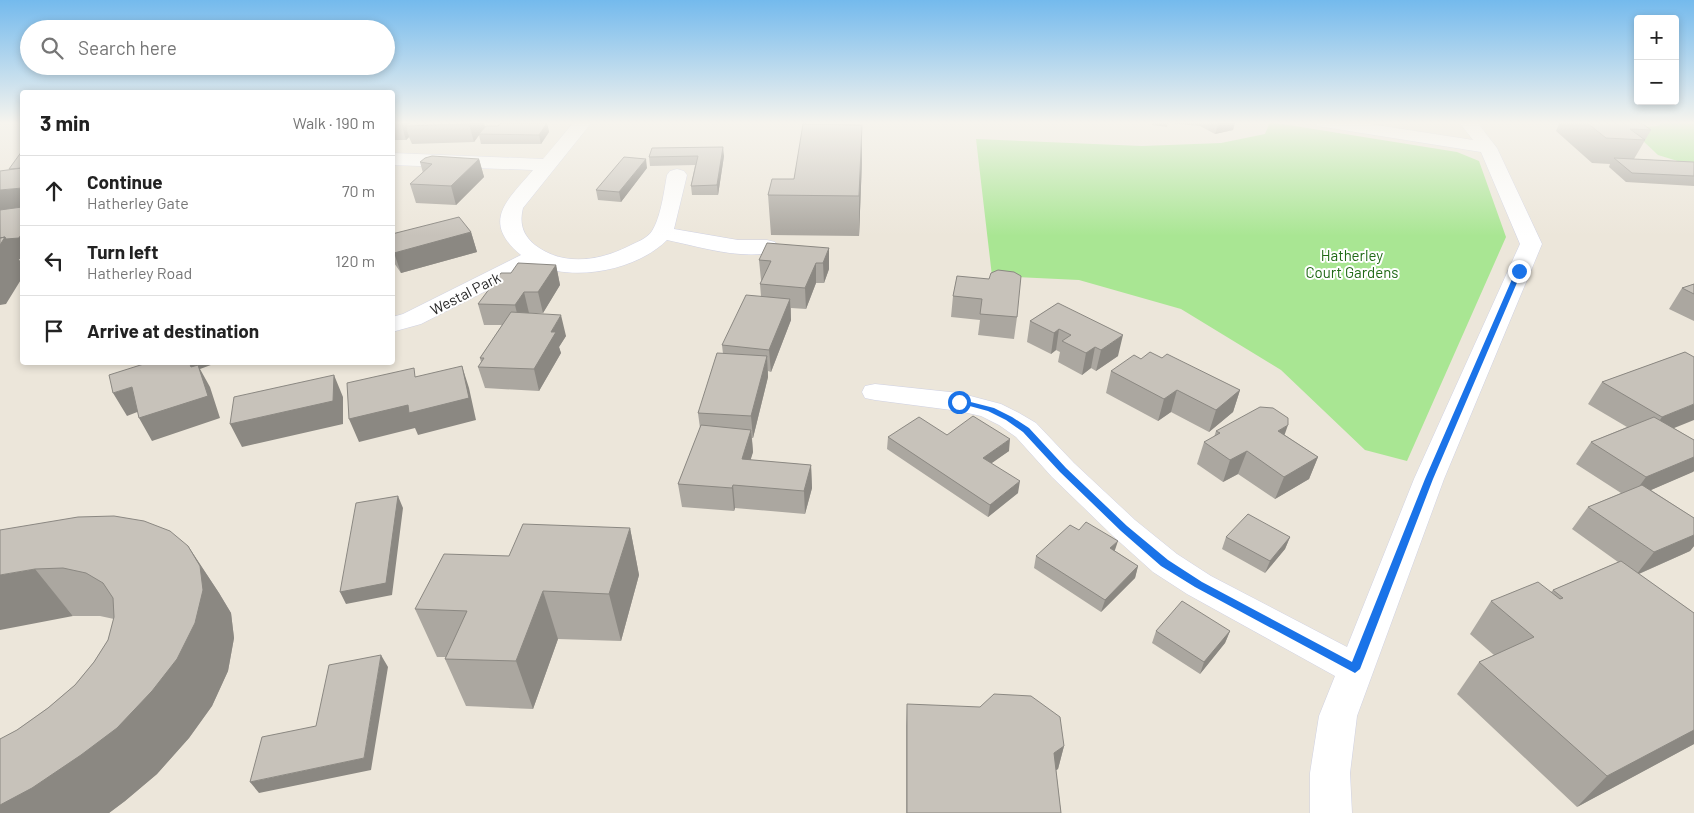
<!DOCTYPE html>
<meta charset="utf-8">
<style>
:root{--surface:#fff;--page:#f2f2f2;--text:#222;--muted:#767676;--line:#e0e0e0}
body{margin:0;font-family:Barlow,sans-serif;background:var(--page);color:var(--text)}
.controls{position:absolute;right:15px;top:15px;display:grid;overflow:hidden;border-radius:5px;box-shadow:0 2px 8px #0003}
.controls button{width:45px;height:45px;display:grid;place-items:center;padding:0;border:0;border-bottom:1px solid var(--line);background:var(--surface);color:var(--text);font:25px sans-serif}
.stop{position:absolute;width:15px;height:15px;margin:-11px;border:4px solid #1a73e8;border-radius:50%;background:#fff}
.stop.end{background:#1a73e8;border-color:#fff;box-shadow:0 1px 5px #0008}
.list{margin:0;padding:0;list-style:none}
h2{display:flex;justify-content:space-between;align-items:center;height:65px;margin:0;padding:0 20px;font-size:21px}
h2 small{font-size:16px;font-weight:400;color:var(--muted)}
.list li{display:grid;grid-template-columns:32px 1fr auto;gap:15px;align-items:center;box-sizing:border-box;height:70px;padding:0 20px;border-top:1px solid var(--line)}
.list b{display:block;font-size:19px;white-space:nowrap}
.list p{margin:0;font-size:16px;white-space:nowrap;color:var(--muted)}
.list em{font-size:16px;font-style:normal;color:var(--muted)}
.icon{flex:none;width:28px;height:28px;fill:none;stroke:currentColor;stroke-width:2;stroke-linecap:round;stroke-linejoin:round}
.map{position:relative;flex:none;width:1694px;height:813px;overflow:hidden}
.search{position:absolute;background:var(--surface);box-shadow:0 2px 8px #0003;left:20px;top:20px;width:375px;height:55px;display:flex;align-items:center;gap:12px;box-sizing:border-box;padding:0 18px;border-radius:28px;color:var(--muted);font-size:19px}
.panel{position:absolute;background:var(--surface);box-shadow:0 2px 8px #0003;left:20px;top:90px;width:375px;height:275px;border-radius:5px}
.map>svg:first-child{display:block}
</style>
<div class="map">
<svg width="1694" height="813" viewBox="0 0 1694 813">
<rect width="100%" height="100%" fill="#ece6da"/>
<!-- green -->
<path fill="#a9e693" d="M 1270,122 L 1457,152 L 1479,161 L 1506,237 L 1407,461 L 1365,450 L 1281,370 L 1181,309 L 1079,280 L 992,276 L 976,139 L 1142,146 L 1221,143 L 1265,134 Z
M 1663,122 L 1694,122 L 1694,166 L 1658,155 L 1640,138 L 1644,127 L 1658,126 Z"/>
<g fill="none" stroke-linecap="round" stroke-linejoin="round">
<defs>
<path id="minor" d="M 574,122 L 592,122 L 523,208 C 519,224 523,235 535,245 C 565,268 603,260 633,244 C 640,241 648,237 652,231 C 661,217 664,191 667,175 L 670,171 L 677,169 L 684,171 L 687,175 L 674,229 L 738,240 L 767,240 L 775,242 L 778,247 L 775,252 C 740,260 701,247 667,240 C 637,270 575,282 537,265 L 421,324 L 392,332 L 392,317 L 403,314 L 521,255 C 480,221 508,200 533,170 L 392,165 L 392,153 L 543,159 Z
M 1315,122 L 1357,122 L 1473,140 L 1459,122 L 1477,122 L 1497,148 L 1542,244 L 1444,479 L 1357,716 L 1350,773 L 1352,813 L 1310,813 L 1310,773 L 1319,716 L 1335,676 L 1187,594 L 1153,572 L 1113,536 L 1052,477 L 1016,437 L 999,425 L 981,416 L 959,411 L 875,400 L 865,398 L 862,392 L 865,386 L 875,384 L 959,393 L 1001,404 L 1019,413 L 1036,423 L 1074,463 L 1135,520 L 1177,554 L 1211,576 L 1347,647 L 1414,479 L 1520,244 L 1481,152 L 1324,127 L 1318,126 Z"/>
</defs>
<!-- minor casing -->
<use href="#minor" stroke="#cfd1e3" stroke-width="1"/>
<!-- minor -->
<use href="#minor" fill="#fff" fill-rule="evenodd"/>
</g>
<!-- wall -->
<path fill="#aba7a0" d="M 392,122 L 484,122 L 485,127 L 547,123 L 549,132 L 541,144 L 481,144 L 479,135 L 474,142 L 412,144 L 409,137 L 406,140 L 392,140 Z
M 1152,122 L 1235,122 L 1233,130 L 1215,134 L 1200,126 L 1168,123 L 1167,127 L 1152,125 Z
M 1560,122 L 1640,122 L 1651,130 L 1634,159 L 1694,162 L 1694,186 L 1626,182 L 1609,167 L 1610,164 L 1592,163 L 1556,131 Z
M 652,148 L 724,156 L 718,195 L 692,195 L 691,186 L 695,165 L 650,166 L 649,157 Z
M 479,159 L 484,177 L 456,205 L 416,203 L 410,184 L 423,173 L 420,162 Z
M 862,161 L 859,236 L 771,235 L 768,195 L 794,179 Z
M 647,168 L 621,202 L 598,200 L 596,190 Z
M 471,232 L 477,252 L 401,273 L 392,260 L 392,234 Z
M 829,248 L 829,269 L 824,283 L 816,283 L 806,309 L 791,308 L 791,320 L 771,372 L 768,371 L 768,377 L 753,438 L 752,438 L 753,452 L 750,460 L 811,465 L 812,488 L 805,514 L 735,508 L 734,511 L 682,507 L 678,484 L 700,428 L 698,413 L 723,354 L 722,345 L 761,296 L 760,284 L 762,280 L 761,280 L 759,260 Z
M 556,265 L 560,285 L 543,313 L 529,313 L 566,336 L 559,347 L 561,353 L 539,391 L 485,388 L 478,367 L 481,362 L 480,358 L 502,325 L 484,325 L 478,304 L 511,273 Z
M 957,276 L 1017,317 L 1014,339 L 978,335 L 980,320 L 951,317 L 953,296 Z
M 1694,284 L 1694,321 L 1669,309 L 1682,288 Z
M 1058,303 L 1118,356 L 1096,371 L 1091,368 L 1082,375 L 1058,362 L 1060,352 L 1056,350 L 1051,354 L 1027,342 L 1030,321 Z
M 1685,352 L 1674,428 L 1694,440 L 1694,471 L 1651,490 L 1694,518 L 1694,546 L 1690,551 L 1639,574 L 1694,613 L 1694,744 L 1577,807 L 1457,694 L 1479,662 L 1494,655 L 1470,634 L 1491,601 L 1551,592 L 1553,590 L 1618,562 L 1572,529 L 1588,507 L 1621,493 L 1576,464 L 1591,442 L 1627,427 L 1588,404 L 1602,382 Z
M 1162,358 L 1240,390 L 1233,412 L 1209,432 L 1171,412 L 1158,421 L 1106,393 L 1111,371 L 1141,359 Z
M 1216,431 L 1285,435 L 1318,457 L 1309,479 L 1275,499 L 1238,474 L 1223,482 L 1197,464 L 1204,442 L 1214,437 Z
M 888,437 L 1009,451 L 991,463 L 1018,493 L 988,517 L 887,449 Z
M 630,528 L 639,575 L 621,641 L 558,639 L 533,709 L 466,706 L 445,659 L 446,657 L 437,657 L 415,609 L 509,556 Z
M 0,530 L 188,546 L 219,593 L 231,613 L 234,638 L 228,671 L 212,706 L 189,738 L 157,774 L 125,801 L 109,813 L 0,813 L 17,730 L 48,708 L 75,685 L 94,662 L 108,640 L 114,619 L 100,616 L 73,616 Z
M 1226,537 L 1290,537 L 1285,549 L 1265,573 L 1222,549 Z
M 1115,551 L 1138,566 L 1135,578 L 1101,612 L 1034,568 L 1036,556 Z
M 1156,631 L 1230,631 L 1225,643 L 1200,674 L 1152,643 Z
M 907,704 L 1064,746 L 1058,769 L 1056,770 L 1061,813 L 906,813 L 906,726 Z"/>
<!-- shaded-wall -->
<path fill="#8b8882" d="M 402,122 L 422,122 L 406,126 L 409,137 L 406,140 L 401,123 Z
M 471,122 L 484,122 L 485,127 L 474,142 L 469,124 Z
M 1219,122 L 1235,122 L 1233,130 L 1215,134 Z
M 547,123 L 549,132 L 541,144 L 539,135 Z
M 862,125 L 862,161 L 859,236 L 859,196 Z
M 723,147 L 724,156 L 718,195 L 717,185 Z
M 479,159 L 484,177 L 456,205 L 451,186 Z
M 646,159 L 647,168 L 621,202 L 619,192 Z
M 22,188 L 22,216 L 0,219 L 0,190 Z
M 471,232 L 477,252 L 401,273 L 394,253 Z
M 22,233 L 22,259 L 19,259 L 22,265 L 22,278 L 6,304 L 0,305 L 0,240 L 5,237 Z
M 829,248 L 829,269 L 824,283 L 823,263 Z
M 816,263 L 816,283 L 806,309 L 805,288 Z
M 556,265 L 560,285 L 543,313 L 538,292 Z
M 524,292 L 529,313 L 520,326 L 515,305 Z
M 790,299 L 791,320 L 771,372 L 769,350 Z
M 561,315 L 566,336 L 559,347 L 561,353 L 539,391 L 534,369 L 551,332 Z
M 1059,329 L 1056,350 L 1051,354 L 1054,333 Z
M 1123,335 L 1118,356 L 1096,371 L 1101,350 Z
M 1095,347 L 1091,368 L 1082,375 L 1086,353 Z
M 767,356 L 768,377 L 753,438 L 751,416 Z
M 158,362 L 219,362 L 200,369 L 210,387 L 220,418 L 152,441 L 139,418 Z
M 462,366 L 469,388 L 476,420 L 418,435 L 415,428 L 359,442 L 349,419 Z
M 334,375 L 343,397 L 343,424 L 242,447 L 230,424 Z
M 132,387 L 145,409 L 127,416 L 113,393 Z
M 1177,390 L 1171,412 L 1158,421 L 1164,399 Z
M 1240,390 L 1233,412 L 1209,432 L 1216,410 Z
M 1694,404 L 1694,420 L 1647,439 L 1662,417 Z
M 1288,425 L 1280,448 L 1278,431 Z
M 751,430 L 753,452 L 744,482 L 742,459 Z
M 1010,439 L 1009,451 L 982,470 L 983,458 Z
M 1247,451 L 1238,474 L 1223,482 L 1230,460 Z
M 1318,457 L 1309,479 L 1275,499 L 1284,477 Z
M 1694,457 L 1694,471 L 1693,472 L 1630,499 L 1646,477 Z
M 811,465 L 812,488 L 805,514 L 804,491 Z
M 1020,481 L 1018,493 L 988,517 L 990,505 Z
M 733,485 L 735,508 L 734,511 L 732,488 Z
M 398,496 L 403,508 L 392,595 L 346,604 L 340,592 Z
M 630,528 L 639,575 L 621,641 L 609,594 Z
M 1694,535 L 1694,546 L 1690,551 L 1636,575 L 1654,552 Z
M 1290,537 L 1285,549 L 1265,573 L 1270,561 Z
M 1118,541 L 1114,553 L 1110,548 Z
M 188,546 L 219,593 L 231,613 L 234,638 L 228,671 L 212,706 L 189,738 L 157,774 L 125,801 L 109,813 L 0,813 L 0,805 Z
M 1138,566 L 1135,578 L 1101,612 L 1105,600 Z
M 35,569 L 73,616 L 0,630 L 0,575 Z
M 543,591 L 558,639 L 533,709 L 516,661 Z
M 1230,631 L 1225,643 L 1200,674 L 1204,662 Z
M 381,655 L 388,667 L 371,770 L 259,793 L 250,782 L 364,758 Z
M 1694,730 L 1694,744 L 1577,807 L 1607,776 Z
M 1064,746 L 1058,769 L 1048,775 L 1054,753 Z"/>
<!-- building -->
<path fill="#c7c2ba" stroke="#8b8882" d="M 410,122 L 471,122 L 469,124 L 406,126 Z
M 1586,122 L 1640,122 L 1651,130 L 1630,129 L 1645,140 L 1606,138 Z
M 501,123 L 547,123 L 539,135 L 479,134 L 486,126 L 498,126 Z
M 803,124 L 862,125 L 859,196 L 768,195 L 772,179 L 794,179 Z
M 723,147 L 717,185 L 691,186 L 698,156 L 649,157 L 652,148 Z
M 22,151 L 22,168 L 9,169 Z
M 432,156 L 479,159 L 451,186 L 410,184 L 432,164 L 420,162 L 425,158 Z
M 624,157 L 646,159 L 619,192 L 596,190 Z
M 1614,158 L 1693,162 L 1694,162 L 1694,176 L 1632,173 Z
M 22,168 L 22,188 L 0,190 L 0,171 Z
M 22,207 L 22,233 L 19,238 L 6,239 L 5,237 L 0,238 L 0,210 Z
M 459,217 L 471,232 L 394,253 L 392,251 L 392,234 Z
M 5,237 L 0,245 L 0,238 Z
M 767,243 L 829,248 L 823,263 L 816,263 L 805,288 L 760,284 L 771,261 L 759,260 Z
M 518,263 L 556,265 L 538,292 L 524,292 L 515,305 L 478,304 L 501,273 L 511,273 Z
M 998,270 L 1014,272 L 1021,276 L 1017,317 L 980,314 L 982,299 L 953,296 L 957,276 L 989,279 L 991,273 Z
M 1694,284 L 1694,294 L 1682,288 Z
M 746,295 L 790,299 L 769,350 L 722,345 Z
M 1058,303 L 1123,335 L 1101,350 L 1095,347 L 1086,353 L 1062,341 L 1071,335 L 1059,329 L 1054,333 L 1030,321 Z
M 511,312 L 561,315 L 551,332 L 556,332 L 534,369 L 478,367 L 484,358 L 480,358 Z
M 1150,352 L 1162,358 L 1167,354 L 1240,390 L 1216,410 L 1177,390 L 1164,399 L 1111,371 L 1134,355 L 1141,359 Z
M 1685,352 L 1694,357 L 1694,404 L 1662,417 L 1602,382 Z
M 717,353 L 767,356 L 751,416 L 698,413 Z
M 150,362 L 189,362 L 191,367 L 198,365 L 208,396 L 139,418 L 132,387 L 113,393 L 109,375 Z
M 462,366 L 469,398 L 409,413 L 408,405 L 349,419 L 347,383 L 414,368 L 415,377 Z
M 334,375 L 333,401 L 230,424 L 234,397 Z
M 1260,407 L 1273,408 L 1288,418 L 1288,425 L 1278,431 L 1318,457 L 1284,477 L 1247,451 L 1230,460 L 1204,442 L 1220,433 L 1216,431 Z
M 973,416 L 1010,439 L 983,458 L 1020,481 L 990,505 L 888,437 L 919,417 L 947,435 Z
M 1654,417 L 1694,440 L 1694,457 L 1646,477 L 1591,442 Z
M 701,425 L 751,430 L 742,459 L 811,465 L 804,491 L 733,485 L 732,488 L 678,484 Z
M 1642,485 L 1694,518 L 1694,535 L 1654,552 L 1588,507 Z
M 398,496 L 386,583 L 340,592 L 356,503 Z
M 1248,514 L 1290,537 L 1270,561 L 1226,537 Z
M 114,516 L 144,521 L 170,531 L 188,546 L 200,566 L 203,590 L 195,623 L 177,659 L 152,691 L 117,728 L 81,755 L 32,788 L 0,805 L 0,739 L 17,730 L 48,708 L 75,685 L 94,662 L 108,640 L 114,617 L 113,598 L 103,583 L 86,573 L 63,568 L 35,569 L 0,575 L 0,530 L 78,517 Z
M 1086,522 L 1118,541 L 1110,548 L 1138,566 L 1105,600 L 1036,556 L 1070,525 L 1079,530 Z
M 523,524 L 630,528 L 609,594 L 543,591 L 516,661 L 445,659 L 467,611 L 415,609 L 444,554 L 509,556 Z
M 1621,561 L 1694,613 L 1694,730 L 1607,776 L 1479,662 L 1534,637 L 1491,601 L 1538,582 L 1560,599 L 1563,598 L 1553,590 Z
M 1182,601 L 1230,631 L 1204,662 L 1156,631 Z
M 381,655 L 364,758 L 250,782 L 262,737 L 316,726 L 329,665 Z
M 994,694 L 1031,696 L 1060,717 L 1064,746 L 1054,753 L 1061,813 L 907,813 L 907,704 L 980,707 Z"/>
<!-- sky -->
<linearGradient id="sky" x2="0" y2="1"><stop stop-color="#74baed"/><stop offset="0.52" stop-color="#f6f4ee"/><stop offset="1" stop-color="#f6f4ee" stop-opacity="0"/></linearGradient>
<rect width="1694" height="236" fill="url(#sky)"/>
<!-- route -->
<path fill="#1a73e8" d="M 1516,270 L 1522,271 L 1433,479 L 1360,669 L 1355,673 L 1195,587 L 1161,566 L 1121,531 L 1060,472 L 1023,432 L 1006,420 L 988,411 L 955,402 L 959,399 L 994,408 L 1012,417 L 1029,428 L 1066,468 L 1127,526 L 1168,560 L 1202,582 L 1352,662 L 1425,479 Z"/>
<g text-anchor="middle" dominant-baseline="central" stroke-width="4" stroke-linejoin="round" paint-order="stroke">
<!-- park labels -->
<g font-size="15" fill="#206916" stroke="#fff">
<text x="1352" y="255">Hatherley<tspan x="1352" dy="17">Court Gardens</tspan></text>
</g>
<!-- street labels -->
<g font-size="15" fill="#292929" stroke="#fff">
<text transform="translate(465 293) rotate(-27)">Westal Park</text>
</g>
</g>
</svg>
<div class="controls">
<button>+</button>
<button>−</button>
</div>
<div class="stop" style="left:959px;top:402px"></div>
<div class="stop end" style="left:1519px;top:271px"></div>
<div class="search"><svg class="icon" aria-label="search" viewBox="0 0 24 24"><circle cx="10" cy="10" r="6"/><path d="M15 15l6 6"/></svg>Search here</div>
<section class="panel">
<h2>3 min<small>Walk · 190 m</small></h2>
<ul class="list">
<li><svg class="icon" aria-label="ahead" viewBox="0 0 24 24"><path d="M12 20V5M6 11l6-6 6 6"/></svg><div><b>Continue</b><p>Hatherley Gate</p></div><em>70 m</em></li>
<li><svg class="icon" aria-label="left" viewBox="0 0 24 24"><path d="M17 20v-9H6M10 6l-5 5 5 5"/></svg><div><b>Turn left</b><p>Hatherley Road</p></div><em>120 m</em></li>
<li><svg class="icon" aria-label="arrive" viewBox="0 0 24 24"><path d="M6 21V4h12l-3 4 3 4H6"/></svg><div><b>Arrive at destination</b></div></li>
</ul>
</section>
</div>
